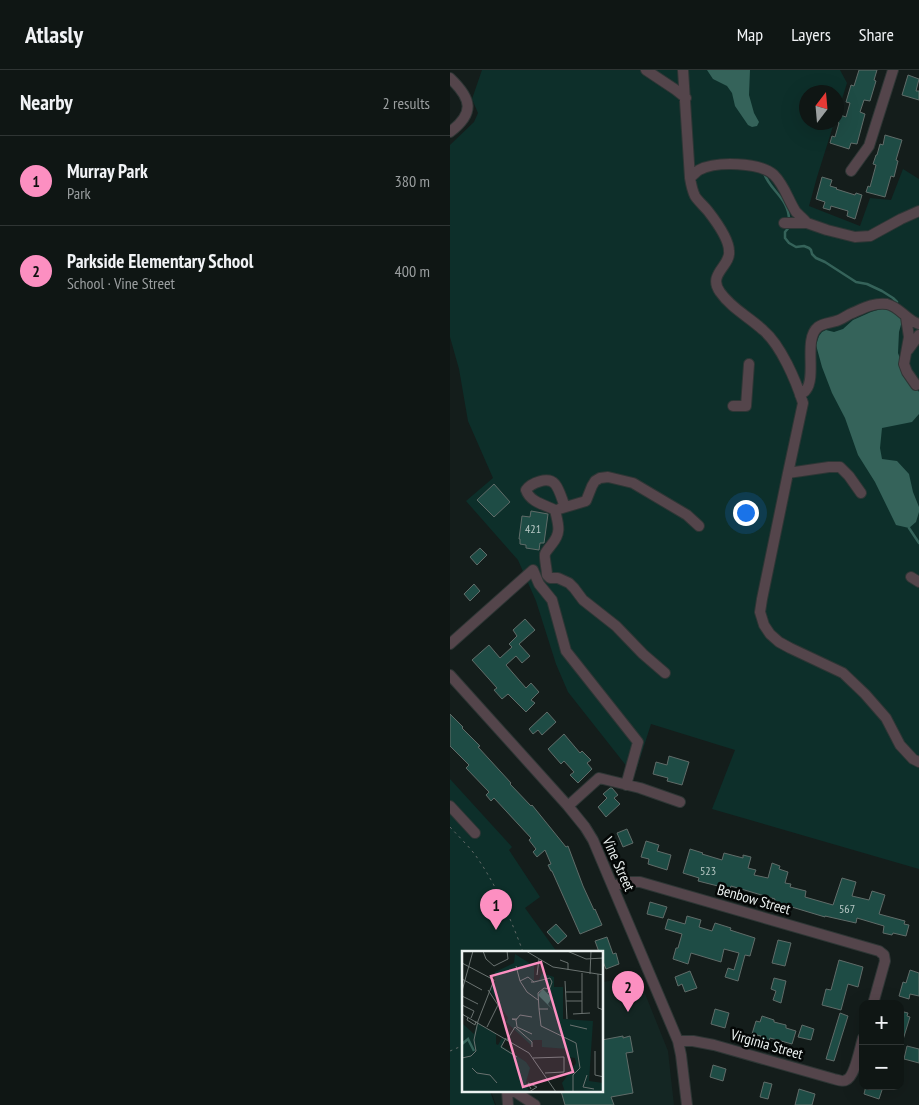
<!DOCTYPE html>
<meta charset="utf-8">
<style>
:root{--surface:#0f1614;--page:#1d2322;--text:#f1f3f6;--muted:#9b9fa0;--line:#2f3534;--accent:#fc8fc1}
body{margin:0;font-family:"PT Sans Narrow",sans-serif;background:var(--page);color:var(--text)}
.controls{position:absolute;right:15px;bottom:15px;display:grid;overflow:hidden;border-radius:10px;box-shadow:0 5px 20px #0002}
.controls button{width:45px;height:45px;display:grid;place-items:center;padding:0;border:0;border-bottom:1px solid var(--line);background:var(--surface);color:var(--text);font:25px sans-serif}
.compass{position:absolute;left:349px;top:15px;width:45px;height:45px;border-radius:50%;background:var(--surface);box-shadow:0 5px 20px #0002;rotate:16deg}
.you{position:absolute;left:295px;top:442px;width:18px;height:18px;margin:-12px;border:4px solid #fff;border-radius:50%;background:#1a73e8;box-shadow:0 0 0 8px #1a73e833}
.badge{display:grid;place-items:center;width:32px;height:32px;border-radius:50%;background:var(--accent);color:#111;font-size:16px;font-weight:700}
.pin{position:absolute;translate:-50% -41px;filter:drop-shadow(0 1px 2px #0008)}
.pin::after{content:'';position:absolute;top:26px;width:18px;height:15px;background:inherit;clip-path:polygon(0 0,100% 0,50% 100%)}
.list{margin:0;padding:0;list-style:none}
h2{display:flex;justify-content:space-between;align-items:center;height:65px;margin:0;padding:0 20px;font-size:21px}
h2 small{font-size:16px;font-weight:400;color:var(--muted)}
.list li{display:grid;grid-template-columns:32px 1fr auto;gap:15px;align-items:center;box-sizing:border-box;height:90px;padding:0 20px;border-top:1px solid var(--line)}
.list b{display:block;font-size:19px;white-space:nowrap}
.list p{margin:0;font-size:16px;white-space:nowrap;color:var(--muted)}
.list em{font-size:16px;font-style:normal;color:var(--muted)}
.map{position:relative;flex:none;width:469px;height:1035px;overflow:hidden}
header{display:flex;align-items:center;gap:30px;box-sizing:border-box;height:70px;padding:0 25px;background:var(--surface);border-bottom:1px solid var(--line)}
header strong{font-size:24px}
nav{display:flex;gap:28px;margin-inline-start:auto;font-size:18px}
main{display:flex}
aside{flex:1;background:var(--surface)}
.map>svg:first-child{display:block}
</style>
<header>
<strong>Atlasly</strong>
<nav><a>Map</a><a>Layers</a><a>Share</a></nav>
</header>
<main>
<aside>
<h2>Nearby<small>2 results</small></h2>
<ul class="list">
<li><span class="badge">1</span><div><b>Murray Park</b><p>Park</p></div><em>380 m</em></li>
<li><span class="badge">2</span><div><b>Parkside Elementary School</b><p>School · Vine Street</p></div><em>400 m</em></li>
</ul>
</aside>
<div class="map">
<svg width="469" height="1035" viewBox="0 0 469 1035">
<rect width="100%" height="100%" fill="#141d1b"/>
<!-- built -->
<path fill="#142623" d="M 188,906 L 218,981 L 224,1035 L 46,1035 L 41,1021 L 152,1021 L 153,912 Z"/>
<!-- green -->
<path fill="#0d2f2a" d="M 32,0 L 390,0 L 397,13 L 387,45 L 387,22 L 357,22 L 357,52 L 384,53 L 367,107 L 359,136 L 410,156 L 420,128 L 441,130 L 453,99 L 469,109 L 469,799 L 262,739 L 285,680 L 201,654 L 186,701 L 178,698 L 118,622 L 106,594 L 86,531 L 68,490 L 16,431 L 43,408 L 18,351 L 9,299 L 0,267 L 0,75 L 24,52 L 28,43 L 22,29 Z
M 0,709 L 62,777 L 59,780 L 90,827 L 75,838 L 107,882 L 14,882 L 14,1021 L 40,1021 L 45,1035 L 0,1035 Z"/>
<!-- water -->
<path fill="#35635a" d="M 257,0 L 300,0 L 299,25 L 304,43 L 309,52 L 307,56 L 302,57 L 298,55 L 285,36 L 282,23 L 277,16 L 263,9 Z
M 434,238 L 449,244 L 452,251 L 449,262 L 448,283 L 453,297 L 469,322 L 469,344 L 462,352 L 432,358 L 430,378 L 432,389 L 447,391 L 459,404 L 463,422 L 469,437 L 469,442 L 466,452 L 459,458 L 446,455 L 425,412 L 408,385 L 395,348 L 382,323 L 372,297 L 366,275 L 369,266 L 372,262 L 376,260 L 384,262 L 393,259 L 403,250 L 421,242 Z"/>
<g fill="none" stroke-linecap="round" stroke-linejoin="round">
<!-- stream -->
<path stroke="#35635a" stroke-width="2.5" d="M 314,103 C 320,121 339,128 339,150
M 340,156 L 335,162 L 335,168 L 339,173 L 346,177 L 354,176 L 359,178 L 361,180 L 362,184 L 366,188 L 375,192 L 406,212 L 417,214 L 432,221 L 443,228 L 447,232
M 459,458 L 469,473"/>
</g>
<!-- building -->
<path fill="#1e4c45" stroke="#606c69" d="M 409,0 L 427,0 L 424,10 L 426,11 L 420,31 L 414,30 L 410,42 L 415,44 L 407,74 L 401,73 L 399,79 L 380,73 L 382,66 L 385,67 L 389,53 L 388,53 L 390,45 L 396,47 L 400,33 L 396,32 L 401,15 L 404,16 Z
M 458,5 L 469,9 L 466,21 L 469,21 L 469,30 L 452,25 Z
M 435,65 L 452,70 L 446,90 L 448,91 L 444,107 L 441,106 L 435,127 L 416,122 L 418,116 L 420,117 L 426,95 L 423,94 L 426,85 L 427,85 L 430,74 L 433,75 Z
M 372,107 L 382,110 L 380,116 L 387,118 L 386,119 L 405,125 L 406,123 L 412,125 L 405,149 L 397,146 L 398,141 L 381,136 L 380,140 L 373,138 L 375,132 L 366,129 Z
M 44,414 L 60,432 L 44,447 L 27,430 Z
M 81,441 L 98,444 L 94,473 L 90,473 L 89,480 L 76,478 L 76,475 L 70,474 L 70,469 L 69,469 L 72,446 L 80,447 Z
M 30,478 L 37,485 L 27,495 L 20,487 Z
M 24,514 L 30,521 L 20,531 L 14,524 Z
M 75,549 L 85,560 L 69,574 L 80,586 L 72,593 L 66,586 L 56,595 L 76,618 L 81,613 L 89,622 L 81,630 L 85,633 L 76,642 L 58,624 L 52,629 L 44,620 L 47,618 L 22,590 L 39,575 L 50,588 L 62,577 L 59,574 L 67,566 L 63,560 Z
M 97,642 L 106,652 L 92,665 L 88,660 L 83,664 L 79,659 Z
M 0,644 L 13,657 L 12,658 L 30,676 L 28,677 L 61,713 L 60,714 L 81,736 L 82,735 L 116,777 L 118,776 L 133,816 L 144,840 L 145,839 L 152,855 L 130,864 L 102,801 L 101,801 L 98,795 L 101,794 L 95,780 L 87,787 L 83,782 L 86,779 L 79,770 L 81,768 L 44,728 L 41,731 L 36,725 L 39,722 L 16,698 L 19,695 L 0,676 Z
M 114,664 L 130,683 L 132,681 L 141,690 L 137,693 L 142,699 L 128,713 L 120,705 L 124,702 L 114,691 L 111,694 L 98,679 Z
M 219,686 L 239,692 L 232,715 L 217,711 L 218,708 L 203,704 L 206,692 L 217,695 Z
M 160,718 L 162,718 L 168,725 L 164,728 L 170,734 L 156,747 L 148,737 L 157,728 L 153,724 Z
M 177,759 L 183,773 L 173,777 L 167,763 Z
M 196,771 L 209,775 L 207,781 L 221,785 L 217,800 L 198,794 L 199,789 L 191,787 Z
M 240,779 L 253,783 L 252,784 L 272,790 L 274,783 L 293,788 L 293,785 L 301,787 L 298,798 L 306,800 L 304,805 L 318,808 L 322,793 L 330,796 L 329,799 L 338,802 L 335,813 L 341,814 L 340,817 L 356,821 L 355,827 L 383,835 L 392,808 L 406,812 L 402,826 L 419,830 L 422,821 L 435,825 L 429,844 L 455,851 L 454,854 L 459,855 L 456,866 L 443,863 L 442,865 L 433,863 L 434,856 L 407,848 L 406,853 L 375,846 L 375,847 L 335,835 L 334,838 L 324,835 L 325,829 L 281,816 L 280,819 L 248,811 L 249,808 L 233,803 Z
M 200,832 L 217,837 L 213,848 L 197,844 Z
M 237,846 L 251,850 L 249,857 L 262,861 L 265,853 L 281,858 L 280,860 L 305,868 L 300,886 L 295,885 L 288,911 L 275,907 L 278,898 L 284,900 L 289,883 L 274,879 L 271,892 L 241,883 L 238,894 L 223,889 L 226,878 L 228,878 L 232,864 L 215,859 L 218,849 L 235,854 Z
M 106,854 L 117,866 L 108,874 L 97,862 Z
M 157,867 L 163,884 L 166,883 L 169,894 L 156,899 L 152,889 L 152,882 L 149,882 L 145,871 Z
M 328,870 L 341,873 L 335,896 L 322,893 Z
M 389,890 L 413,897 L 408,917 L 398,914 L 391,940 L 372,935 L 376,919 L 381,920 Z
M 460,900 L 469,903 L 469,926 L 460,924 L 459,929 L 449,926 L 453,912 L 456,913 Z
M 240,901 L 247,918 L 235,922 L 232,914 L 228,916 L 225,907 Z
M 324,908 L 336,911 L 331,933 L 323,930 L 326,921 L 321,919 Z
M 265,939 L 279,943 L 275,958 L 261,954 Z
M 450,941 L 458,943 L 457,946 L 460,947 L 452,973 L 450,973 Z
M 390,943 L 398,946 L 384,991 L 376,989 Z
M 312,946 L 324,950 L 324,952 L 336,955 L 336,958 L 346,961 L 342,974 L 320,968 L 319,971 L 310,969 L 311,966 L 302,964 L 306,951 L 310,952 Z
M 352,955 L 364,959 L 361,970 L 348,967 Z
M 173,966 L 173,968 L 180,966 L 183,982 L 176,983 L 183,1023 L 161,1027 L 164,1035 L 115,1035 L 111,1021 L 152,1021 L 152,970 Z
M 457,976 L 469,979 L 469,993 L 454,989 Z
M 263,995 L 276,999 L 273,1011 L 260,1007 Z
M 314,1012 L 322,1014 L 318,1029 L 310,1027 Z
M 416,1016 L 429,1016 L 433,1017 L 429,1029 L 414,1024 Z
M 349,1019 L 365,1024 L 362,1035 L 345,1035 Z"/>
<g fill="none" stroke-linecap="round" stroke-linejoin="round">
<defs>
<path id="minor" d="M 196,0 L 226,20 L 236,28
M 233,0 L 240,108 C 243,105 246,102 249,100 C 266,91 310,92 324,105 C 335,116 338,130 346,142 C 350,146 354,149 357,153 L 334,153
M 0,8 C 22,29 25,43 0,62
M 401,101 L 419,76 L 443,0
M 240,108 C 241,114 242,120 245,126 C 248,131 254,136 258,141 C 265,150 279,169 279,181 C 281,196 257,204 270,222 C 281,238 299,247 313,260 C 331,275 346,311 353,333 L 338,403
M 357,153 L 377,160 L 405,167 L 420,166 L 451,149 L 469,141
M 456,247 L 459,267 L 454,294 L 457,302 L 466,315
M 458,280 L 469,265
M 350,325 C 352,323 355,322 356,320 C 367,306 353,269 368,257 C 373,253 380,253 386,251 C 391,250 396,246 400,244 C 412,239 424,232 437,234 C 450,237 456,250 469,254
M 283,336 L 296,336 L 299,294
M 411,423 L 399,406 L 390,397 L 379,397 L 338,403 L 312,529 L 310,542 L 314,555 L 320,564 L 329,572 L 340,578 L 393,603 L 415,624 L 436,648 L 450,675 L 463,689 L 469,692
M 115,437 C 112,430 110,420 105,414 C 98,406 81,413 76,420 C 80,432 95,435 105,440 C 108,454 112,462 102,474 C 100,477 96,481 95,484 C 94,487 97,500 97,505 L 100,508 L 108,508 L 119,513 L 124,518 L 133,530 L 166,556 L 193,584 L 215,603
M 109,439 L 136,431 L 142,416 L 145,411 L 150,408 L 158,407 L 183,413 L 237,445 L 249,456
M 461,507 L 469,512
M 0,574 L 83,500 L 89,514 L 102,530 L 116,581 L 188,672 L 176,715
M 0,605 L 118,736 L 135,757 L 143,770 L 228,971 L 231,985 L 237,1035
M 0,736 L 25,763
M 118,736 L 149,708 L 190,718 L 230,732
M 163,816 L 176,812 L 190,812 L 429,881 L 434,885 L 435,891 L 423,934
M 228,971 L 243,971 L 264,975 L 384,1009 C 388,1010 393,1012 396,1010 C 405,1007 410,977 413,968
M 57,1021 L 58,1035
M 64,1021 L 85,1035"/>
</defs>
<!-- minor casing -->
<use href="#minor" stroke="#2e3635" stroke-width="12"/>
<!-- path -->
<path stroke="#606866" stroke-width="1" stroke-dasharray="2.5 4" stroke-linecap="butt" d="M 0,757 C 10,768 22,779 30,792 C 47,817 63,854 73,882
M 0,981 L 14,975"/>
<!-- minor -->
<use href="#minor" stroke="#54454b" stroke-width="10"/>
</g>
<g text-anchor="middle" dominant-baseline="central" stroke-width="5" stroke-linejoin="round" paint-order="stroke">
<!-- number labels -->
<g font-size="12" fill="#b8c8c5">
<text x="83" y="458">421</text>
<text x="258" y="800">523</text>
<text x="397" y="838">567</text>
</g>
<!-- street labels -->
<g font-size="15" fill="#ebf1f0" stroke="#040706">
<text transform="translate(169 794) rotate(66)">Vine Street</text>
<text transform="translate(304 829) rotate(16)">Benbow Street</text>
<text transform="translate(317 974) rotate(16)">Virginia Street</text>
</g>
</g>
<!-- overview -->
<g transform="translate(12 881)">
<rect width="141" height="141" fill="#141d1b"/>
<path d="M 53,3 L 72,15 L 72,29 L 77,29 L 80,22 L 92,26 L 92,36 L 101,36 L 101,68 L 131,70 L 127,130 L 141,132 L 141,141 L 103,141 L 100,132 L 114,112 L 113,107 L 106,106 L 106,98 L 80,96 L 80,89 L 71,89 L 69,94 L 44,71 L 46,67 L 28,39 L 33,30 L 33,21 L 52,12 ZM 15,72 L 34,83 L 34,93 L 36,94 L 40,87 L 43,89 L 40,95 L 64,111 L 68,117 L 64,131 L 67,141 L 0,141 L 1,73 L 12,83 Z" fill="#0d2f2a"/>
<path d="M 81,38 L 90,47 L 86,53 L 92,60 L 76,44 Z" fill="#35635a"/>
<path fill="none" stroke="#35635a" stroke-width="2.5" d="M 0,93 L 6,88 L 12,100"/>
<path fill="none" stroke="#6a7270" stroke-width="1" d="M 21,0 L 24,8 L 32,15 L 46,8 L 45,0M 64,0 L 91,16 L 142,24M 105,0 L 124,8 L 142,7M 98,9 L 106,12 L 106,19M 0,12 L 32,29 L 16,70 L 12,89 L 14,100 L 9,105 L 0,107M 54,15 L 58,30 L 66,26 L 72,31 L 69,31M 120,22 L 120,63M 128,23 L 129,0M 136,23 L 136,57 L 142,59M 75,24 L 77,8M 0,28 L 20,39M 58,30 L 65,41 L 76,49M 103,30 L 105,68M 72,31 L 88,27 L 90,31 L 86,42M 0,40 L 11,0M 104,41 L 120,41M 0,45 L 16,53M 104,50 L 120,50M 0,54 L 12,60 L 9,67M 77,58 L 76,42 L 82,37 L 88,38M 86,58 L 77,58 L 79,75 L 114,92 L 118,117 L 111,124 L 111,141M 0,63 L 67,102 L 94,141M 111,63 L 128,62M 6,66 L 5,69 L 13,74 L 14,70M 55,68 L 50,68 L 54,69 L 55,76 L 70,83M 54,69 L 58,64 L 70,66M 108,74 L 125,78M 25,76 L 36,54 L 26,39M 44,87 L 39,96 L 55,106M 45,89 L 53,76 L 70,91 L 70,96M 133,100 L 133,124 L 142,126M 71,107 L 102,106 L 102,121 L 83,122M 10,117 L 15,122 L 28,124 L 35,132M 125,124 L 121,136 L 132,138M 67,141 L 75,136 L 66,132 L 69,138"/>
<path fill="#fc8fc1" fill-opacity="0.15" stroke="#fc8fc1" stroke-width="2.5" d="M 79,11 L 111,121 L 61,136 L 29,25 Z"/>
<rect width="141" height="141" fill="none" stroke="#ebf1f0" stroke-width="2.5"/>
</g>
</svg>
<div class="controls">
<button>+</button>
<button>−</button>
</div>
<svg class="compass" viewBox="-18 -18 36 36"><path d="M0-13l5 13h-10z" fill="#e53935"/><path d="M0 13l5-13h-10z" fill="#9b9fa0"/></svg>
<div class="you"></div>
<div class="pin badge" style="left:46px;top:860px">1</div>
<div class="pin badge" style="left:178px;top:942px">2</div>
</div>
</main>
